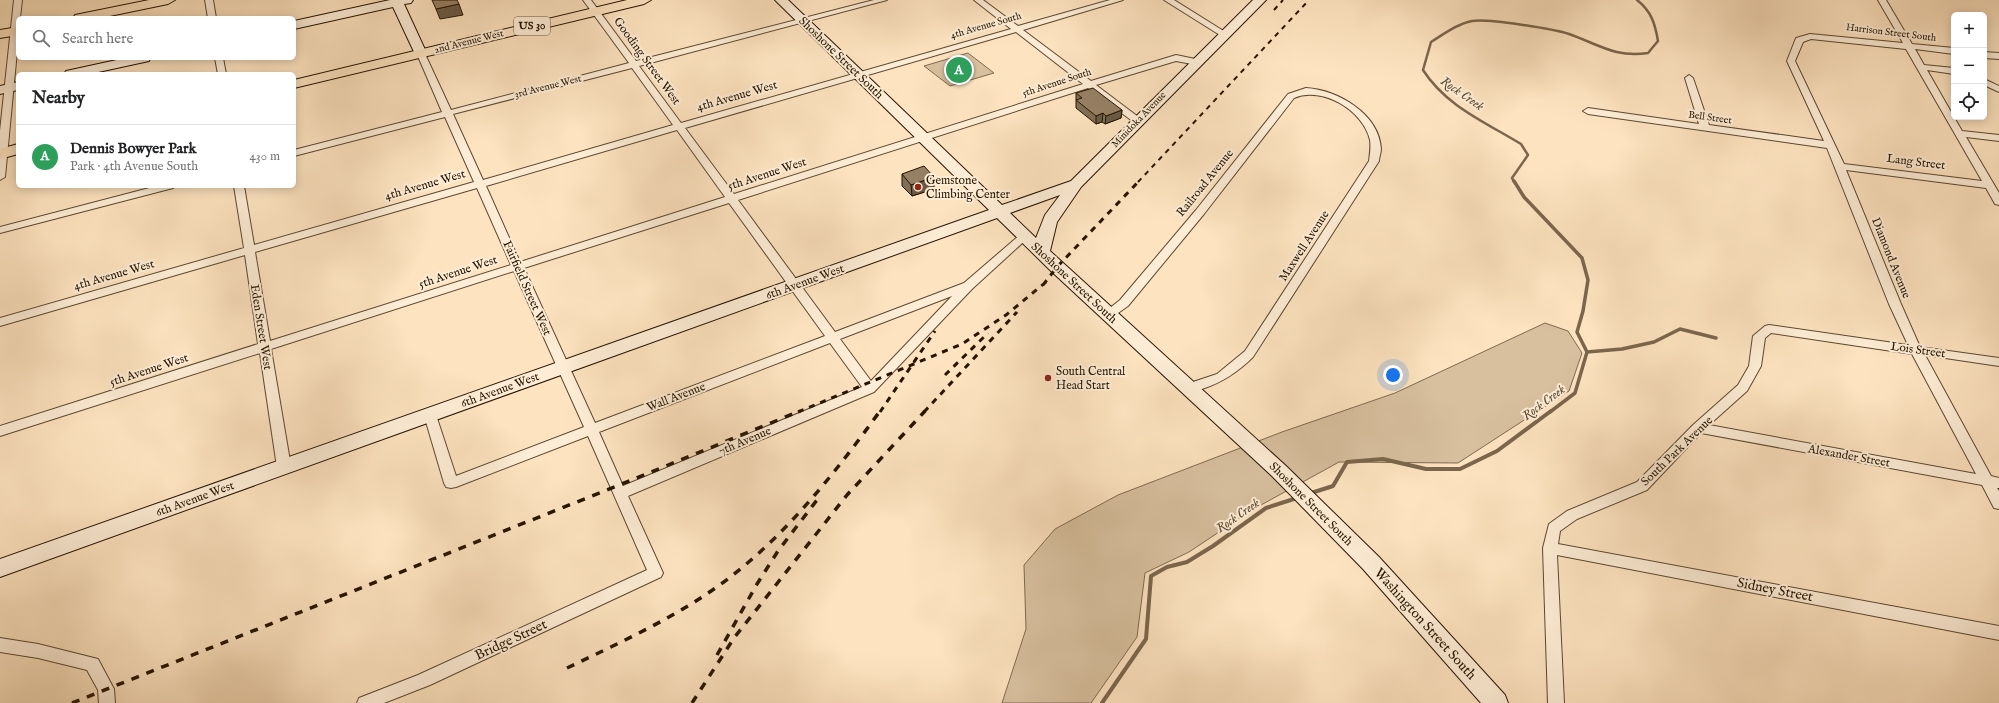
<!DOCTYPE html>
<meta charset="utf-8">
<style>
:root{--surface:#fff;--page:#f2f2f2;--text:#202124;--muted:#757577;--line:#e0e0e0;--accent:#0f766e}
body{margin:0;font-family:"IM FELL English",serif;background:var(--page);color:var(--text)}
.controls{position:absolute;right:12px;top:12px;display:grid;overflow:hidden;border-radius:6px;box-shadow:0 2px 10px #0003}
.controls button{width:36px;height:36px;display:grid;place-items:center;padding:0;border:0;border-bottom:1px solid var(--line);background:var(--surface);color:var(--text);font:20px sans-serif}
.you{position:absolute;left:1393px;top:375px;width:14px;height:14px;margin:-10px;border:3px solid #fff;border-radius:50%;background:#1a73e8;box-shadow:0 0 0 6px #1a73e833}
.badge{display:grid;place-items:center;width:26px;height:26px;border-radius:50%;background:var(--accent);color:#fff;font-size:13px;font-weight:700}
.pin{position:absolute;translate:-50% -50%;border:2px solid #fff;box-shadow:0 1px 4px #0006}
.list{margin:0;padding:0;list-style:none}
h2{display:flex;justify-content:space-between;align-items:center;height:52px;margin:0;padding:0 16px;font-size:17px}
h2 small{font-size:13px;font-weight:400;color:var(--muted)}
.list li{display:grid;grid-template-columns:26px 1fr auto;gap:12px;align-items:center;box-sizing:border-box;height:64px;padding:0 16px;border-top:1px solid var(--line)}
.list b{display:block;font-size:15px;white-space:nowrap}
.list p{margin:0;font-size:13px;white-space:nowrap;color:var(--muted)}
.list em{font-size:13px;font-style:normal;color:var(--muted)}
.icon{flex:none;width:22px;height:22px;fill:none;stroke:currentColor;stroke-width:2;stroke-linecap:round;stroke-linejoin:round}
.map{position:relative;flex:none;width:1999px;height:703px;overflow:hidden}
.search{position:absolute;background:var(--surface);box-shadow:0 2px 10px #0003;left:16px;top:16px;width:280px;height:44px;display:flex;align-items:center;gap:10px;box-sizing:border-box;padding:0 14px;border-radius:6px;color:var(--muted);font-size:15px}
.panel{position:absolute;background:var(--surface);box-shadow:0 2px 10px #0003;left:16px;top:72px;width:280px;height:116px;border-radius:6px}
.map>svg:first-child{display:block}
</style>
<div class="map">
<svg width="1999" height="703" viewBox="0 0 1999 703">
<rect width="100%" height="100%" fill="#fde3c0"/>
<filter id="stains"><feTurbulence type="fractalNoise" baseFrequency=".005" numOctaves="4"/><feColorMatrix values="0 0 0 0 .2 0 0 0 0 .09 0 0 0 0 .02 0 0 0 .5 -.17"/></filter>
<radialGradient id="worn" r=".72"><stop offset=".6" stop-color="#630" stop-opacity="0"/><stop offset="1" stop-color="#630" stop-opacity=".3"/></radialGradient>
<!-- green -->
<path fill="#d8c09f" stroke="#7f6a50" d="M 968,53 L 994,73 L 950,86 L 924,66 Z
M 1545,323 L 1568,331 L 1582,353 L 1569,391 L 1458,463 L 1339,462 L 1252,510 L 1189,552 L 1145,573 L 1137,637 L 1091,703 L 1002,703 L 1026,629 L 1024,565 L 1055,529 L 1118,495 L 1282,432 L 1395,393 Z"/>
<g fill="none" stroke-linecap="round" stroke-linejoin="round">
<!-- stream-far2 -->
<path stroke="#7b664c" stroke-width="2.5" d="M 1514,182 L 1512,178 L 1528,155 L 1521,144 C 1485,122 1446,106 1423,70 L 1431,42 C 1444,34 1457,24 1472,21 C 1487,18 1553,29 1569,34 C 1598,44 1615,58 1648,53 L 1658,41 C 1655,23 1651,11 1637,0"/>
<!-- stream-far1 -->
<path stroke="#7b664c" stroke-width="3.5" d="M 1514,181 L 1524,197 L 1582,258 L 1588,280 L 1583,311 L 1577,332 L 1587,352 L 1575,393 L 1550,412
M 1587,352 L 1622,349 L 1654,342 L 1680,329 L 1716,338"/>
<!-- stream -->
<path stroke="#7b664c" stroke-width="4" d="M 1308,494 L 1333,486 L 1347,462 L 1383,459 L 1426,469 L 1460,469 L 1497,451 L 1551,411
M 1102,703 L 1146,639 L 1151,576 L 1167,567 L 1187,562 L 1213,546 L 1266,508 L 1297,498"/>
<defs>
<path id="street" d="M 14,0 L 22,0 L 20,18 L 18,18 L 18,41 L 5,177 L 0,180 L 0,131 Z
M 205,0 L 213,0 L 216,18 L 208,18 Z
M 583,0 L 591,0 L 636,61 L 874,0 L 887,0 L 639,66 L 681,123 L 1011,29 L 974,0 L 983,0 L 1018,26 L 1110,0 L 1123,0 L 1023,30 L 1091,81 L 1176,55 L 1200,60 L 1201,62 L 1197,65 L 1176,61 L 1096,85 L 1141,119 L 1141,123 L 1135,123 L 1088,88 L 738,200 L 835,332 L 964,283 L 1021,234 L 1025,233 L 1030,236 L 972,289 L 874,392 L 628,496 L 663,573 L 661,577 L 430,685 L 384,703 L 357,703 L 359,698 L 418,675 L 647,570 L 588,436 L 456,487 L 451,488 L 446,487 L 444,483 L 424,415 L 425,412 L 435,412 L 436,415 L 456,476 L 584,427 L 514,271 L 271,349 L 291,467 L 289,471 L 284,472 L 279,471 L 277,467 L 260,353 L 0,436 L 0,426 L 258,344 L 245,255 L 0,326 L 0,318 L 244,248 L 234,186 L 244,186 L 254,245 L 474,182 L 445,117 L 294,156 L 294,150 L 442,112 L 417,54 L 418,52 L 421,51 L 425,54 L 451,110 L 629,63 ZM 1016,32 L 1083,84 L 734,194 L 685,128 ZM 632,68 L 673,125 L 483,180 L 453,114 ZM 677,130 L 725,197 L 520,262 L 486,186 ZM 477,188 L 511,265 L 270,341 L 255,252 ZM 729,203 L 825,336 L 595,423 L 524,268 ZM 952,296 L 871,381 L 840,339 ZM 830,343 L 862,387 L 623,486 L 599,432 Z
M 1164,0 L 1174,0 L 1230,35 L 1226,37 L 1223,37 Z
M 1878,0 L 1886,0 L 1912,44 L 1954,48 L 1954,54 L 1915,49 L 1924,65 L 1954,68 L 1954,74 L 1927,70 L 1962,131 L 1999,135 L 1999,141 L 1966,137 L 1999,193 L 1999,205 L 1995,204 L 1986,188 L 1846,170 L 1901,304 L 1920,347 L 1999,358 L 1999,366 L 1925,355 L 1991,476 L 1999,478 L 1999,488 L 1997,488 L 1999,491 L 1999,509 L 1994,508 L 1982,485 L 1701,433 L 1647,490 L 1577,519 L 1560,531 L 1558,544 L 1999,626 L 1999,640 L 1557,555 L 1564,703 L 1548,703 L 1543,548 L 1549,524 L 1567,511 L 1637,482 L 1693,425 L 1738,385 L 1749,366 L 1753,336 L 1765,326 L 1769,325 L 1908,345 L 1889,304 L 1827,148 L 1588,114 L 1583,111 L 1588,108 L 1699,124 L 1685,78 L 1689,75 L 1693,78 L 1709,125 L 1824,141 L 1787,61 L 1796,38 L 1810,34 L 1903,43 ZM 1811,39 L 1906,49 L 1982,181 L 1844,164 L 1795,61 L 1803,42 ZM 1771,333 L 1912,354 L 1976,474 L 1709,425 L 1747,391 L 1761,366 L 1765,338 Z
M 1984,52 L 1999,53 L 1999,59 L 1984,58 Z
M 215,58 L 223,58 L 226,74 L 218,74 Z
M 1984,79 L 1999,86 L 1999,92 L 1984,85 Z
M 1306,88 C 1337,90 1379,113 1381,149 C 1381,153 1379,157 1379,161 L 1253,357 C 1238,372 1223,382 1202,389 C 1196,390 1190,393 1184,391 L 1182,388 L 1184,385 L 1217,374 L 1245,351 L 1369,161 C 1370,153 1371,148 1370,140 C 1363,110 1322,86 1294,98 L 1204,214 L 1128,306 L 1111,318 L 1103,318 L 1101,315 L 1120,300 L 1196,210 L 1288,94 Z
M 157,186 L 174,186 L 173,188 L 0,233 L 0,227 Z
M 0,638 L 38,644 L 98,659 L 114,689 L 115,703 L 99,703 L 98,690 L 87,670 L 38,658 L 0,652 Z"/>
<path id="secondary" d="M 390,0 L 413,0 L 411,3 L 404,4 L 427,54 L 426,57 L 416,57 L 415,54 L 393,7 L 294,29 L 294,21 Z
M 775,0 L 788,0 L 1002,205 L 1071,181 L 1253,0 L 1266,0 L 1081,187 L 1057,222 L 1050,251 L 1286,466 L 1379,557 L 1505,695 L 1508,703 L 1481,703 L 1363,569 L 1272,476 L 1051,271 L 997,218 L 0,577 L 0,559 L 989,210 ZM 1060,195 L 1045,215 L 1036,238 L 1010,213 Z
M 126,58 L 150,58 L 149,61 L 89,74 L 64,74 L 66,71 Z
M 18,82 L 18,90 L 0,94 L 0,86 Z"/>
<path id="primary" d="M 149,0 L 175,0 L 168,4 L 100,18 L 73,18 L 75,15 L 80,14 Z
M 627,0 L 651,0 L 644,4 L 294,88 L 294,80 Z
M 18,27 L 18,35 L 0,38 L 0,30 Z
M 18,144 L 18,154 L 0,159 L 0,149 Z"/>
</defs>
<!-- street casing -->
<use href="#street" stroke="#5c4830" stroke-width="2"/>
<!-- secondary casing -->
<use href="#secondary" stroke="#261400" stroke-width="2"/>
<!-- primary casing -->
<use href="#primary" stroke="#261400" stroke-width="2"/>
<!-- street -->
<use href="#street" fill="#feedd6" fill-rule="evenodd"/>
<!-- secondary -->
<use href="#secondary" fill="#feedd6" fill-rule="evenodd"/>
<!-- primary -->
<use href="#primary" fill="#fde3c0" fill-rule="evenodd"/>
<!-- rail-far2 -->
<path stroke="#261400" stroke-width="2" stroke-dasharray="5 5" stroke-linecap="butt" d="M 1274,10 L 1283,0
M 1138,182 L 1309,0"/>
<!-- rail-far1 -->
<path stroke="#261400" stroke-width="3" stroke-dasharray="6 6" stroke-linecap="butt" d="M 1043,285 L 1057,267 L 1139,181
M 945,375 L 988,333
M 798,412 L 962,344 L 1006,315 L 1046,282
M 880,412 L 935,331
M 924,412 L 1017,312"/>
<!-- rail -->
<path stroke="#261400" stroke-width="3.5" stroke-dasharray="8 8" stroke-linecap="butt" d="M 717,655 L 757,584 L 778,551 L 820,496
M 567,668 C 617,644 668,621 714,589 C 780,543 833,476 880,411
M 72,703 L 617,486 L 800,411
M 692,703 L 734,638 L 847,495 L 925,411"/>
</g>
<!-- wall -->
<path fill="#816e56" stroke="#261400" d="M 1076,93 L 1122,110 L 1121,118 L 1105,124 L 1102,122 L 1096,124 L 1076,108 Z
M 902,174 L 934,189 L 912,196 L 902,186 Z"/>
<!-- shaded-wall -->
<path fill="#695a46" stroke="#261400" d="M 459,4 L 463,15 L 440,19 L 436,9 Z
M 1122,110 L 1121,118 L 1105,124 L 1106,116 Z
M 1103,113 L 1102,122 L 1096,124 L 1096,116 Z
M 934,177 L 934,189 L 912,196 L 911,185 Z"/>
<!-- building -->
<path fill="#968064" stroke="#261400" d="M 432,0 L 457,0 L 459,4 L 436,9 Z
M 1093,88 L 1122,110 L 1106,116 L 1103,113 L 1096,116 L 1076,100 L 1082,98 L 1076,93 Z
M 924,166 L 934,177 L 911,185 L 902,174 Z"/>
<!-- markers -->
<g fill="#8f2418" stroke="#feedd6" stroke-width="1.5">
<circle cx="918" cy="187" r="4"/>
<circle cx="1048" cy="378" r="4"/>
</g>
<g text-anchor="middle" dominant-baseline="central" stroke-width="4" stroke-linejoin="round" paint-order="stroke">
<!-- far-street labels -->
<g font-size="10" fill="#261400" stroke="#feedd6">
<text transform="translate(986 26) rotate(-16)">4th Avenue South</text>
<text transform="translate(1891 33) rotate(7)">Harrison Street South</text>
<text transform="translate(469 42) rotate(-14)">2nd Avenue West</text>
<text transform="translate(1057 83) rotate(-18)">5th Avenue South</text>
<text transform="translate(548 87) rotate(-14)">3rd Avenue West</text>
<text transform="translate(1710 118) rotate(8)">Bell Street</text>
<text transform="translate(1139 120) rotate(-46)">Minidoka Avenue</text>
</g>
<!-- shield labels -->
<rect fill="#feedd6" stroke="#675540" stroke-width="1" x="514" y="17" width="36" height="18" rx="3"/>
<g font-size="11" font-weight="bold" fill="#261400">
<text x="532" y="26">US 30</text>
</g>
<!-- street labels -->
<g font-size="12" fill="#261400" stroke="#feedd6">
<text transform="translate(841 58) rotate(44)">Shoshone Street South</text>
<text transform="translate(647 61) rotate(54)">Gooding Street West</text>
<text transform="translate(737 96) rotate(-16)">4th Avenue West</text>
<text transform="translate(1916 162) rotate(7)">Lang Street</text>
<text transform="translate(767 174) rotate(-18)">5th Avenue West</text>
<text transform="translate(1205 183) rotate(-51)">Railroad Avenue</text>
<text transform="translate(425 185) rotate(-16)">4th Avenue West</text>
<text transform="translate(1304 246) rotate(-57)">Maxwell Avenue</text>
<text transform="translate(1891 258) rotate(68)">Diamond Avenue</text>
<text transform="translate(458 272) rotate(-18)">5th Avenue West</text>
<text transform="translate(114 275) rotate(-16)">4th Avenue West</text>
<text transform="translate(805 282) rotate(-20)">6th Avenue West</text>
<text transform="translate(1074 283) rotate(43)">Shoshone Street South</text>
<text transform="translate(527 288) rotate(66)">Fairfield Street West</text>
<text transform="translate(261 327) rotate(81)">Eden Street West</text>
<text transform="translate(1918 350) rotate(8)">Lois Street</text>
<text transform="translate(149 370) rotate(-18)">5th Avenue West</text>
<text transform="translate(500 390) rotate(-20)">6th Avenue West</text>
<text transform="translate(676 397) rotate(-21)">Wall Avenue</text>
<text transform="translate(745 441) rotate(-23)">7th Avenue</text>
<text transform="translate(1677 451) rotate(-44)">South Park Avenue</text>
<text transform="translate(1849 456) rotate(10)">Alexander Street</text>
<text transform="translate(195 499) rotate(-20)">6th Avenue West</text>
<text transform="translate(1311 504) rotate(45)">Shoshone Street South</text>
</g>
<!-- poi labels -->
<g font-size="12" fill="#261400" stroke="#feedd6" text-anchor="start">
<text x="926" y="180">Gemstone<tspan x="926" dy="14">Climbing Center</tspan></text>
<text x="1056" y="371">South Central<tspan x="1056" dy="14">Head Start</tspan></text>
</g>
<!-- water labels -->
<g font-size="13" font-style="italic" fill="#5f4b33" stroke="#feedd6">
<text transform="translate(1462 94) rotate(35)">Rock Creek</text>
<text transform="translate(1544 403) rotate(-37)">Rock Creek</text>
<text transform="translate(1238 516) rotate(-35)">Rock Creek</text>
</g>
<!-- near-street labels -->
<g font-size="14" fill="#261400" stroke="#feedd6">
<text transform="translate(1775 590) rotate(11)">Sidney Street</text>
<text transform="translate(1425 624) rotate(48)">Washington Street South</text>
<text transform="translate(511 640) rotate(-25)">Bridge Street</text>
</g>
</g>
<rect width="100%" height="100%" filter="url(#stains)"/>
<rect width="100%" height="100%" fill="url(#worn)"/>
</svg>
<div class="controls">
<button>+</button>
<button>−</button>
<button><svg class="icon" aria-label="locate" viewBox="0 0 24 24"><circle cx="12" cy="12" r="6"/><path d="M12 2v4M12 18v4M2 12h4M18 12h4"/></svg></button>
</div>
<div class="you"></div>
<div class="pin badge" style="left:959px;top:70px;background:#2e9e5b">A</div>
<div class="search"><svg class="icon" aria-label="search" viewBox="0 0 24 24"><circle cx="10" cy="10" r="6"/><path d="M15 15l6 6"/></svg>Search here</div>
<section class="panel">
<h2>Nearby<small></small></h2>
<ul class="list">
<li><span class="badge" style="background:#2e9e5b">A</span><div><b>Dennis Bowyer Park</b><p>Park · 4th Avenue South</p></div><em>430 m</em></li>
</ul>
</section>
</div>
